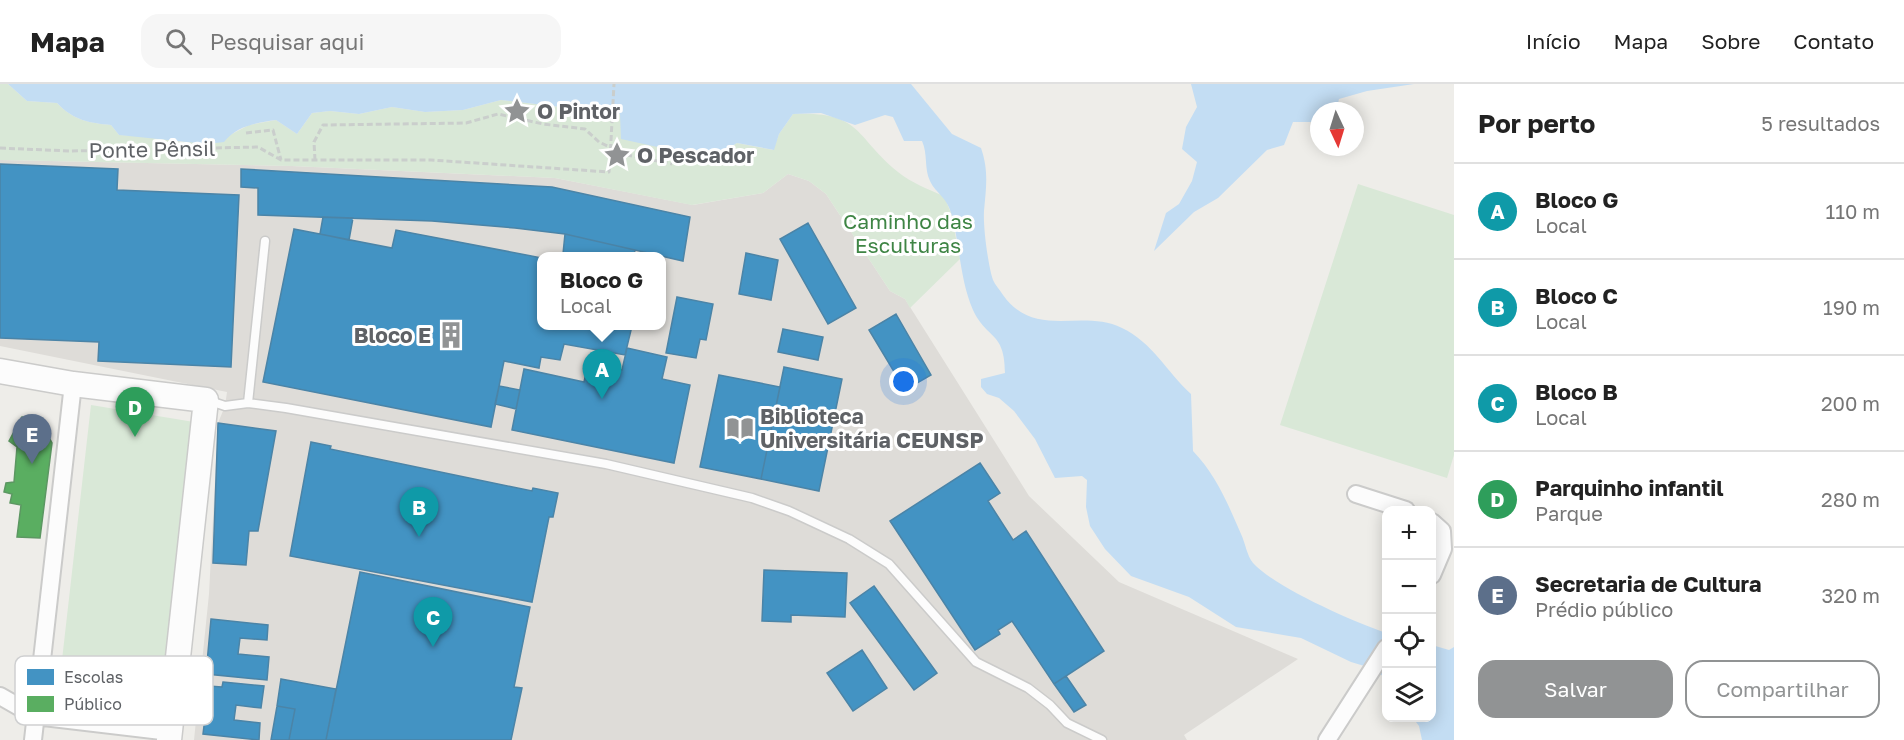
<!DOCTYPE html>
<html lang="pt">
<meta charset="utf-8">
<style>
:root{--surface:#fff;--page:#f6f6f6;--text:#222;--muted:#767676;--line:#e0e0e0;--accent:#919394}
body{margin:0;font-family:"Golos Text",sans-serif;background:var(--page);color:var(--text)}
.controls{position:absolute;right:18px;bottom:18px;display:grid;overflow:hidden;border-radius:12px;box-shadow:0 3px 15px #0003}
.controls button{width:54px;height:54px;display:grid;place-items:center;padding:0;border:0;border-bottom:2px solid var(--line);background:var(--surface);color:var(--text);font:30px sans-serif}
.compass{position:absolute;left:1310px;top:18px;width:54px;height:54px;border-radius:50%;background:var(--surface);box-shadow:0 3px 15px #0003;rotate:176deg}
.you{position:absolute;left:904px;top:298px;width:21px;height:21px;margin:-15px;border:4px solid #fff;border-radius:50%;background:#1a73e8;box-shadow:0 0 0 9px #1a73e833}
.badge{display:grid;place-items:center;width:39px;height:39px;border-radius:50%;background:var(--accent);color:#fff;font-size:20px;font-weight:700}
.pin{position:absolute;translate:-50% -50px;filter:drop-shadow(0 2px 3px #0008)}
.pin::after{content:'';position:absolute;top:32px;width:21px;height:18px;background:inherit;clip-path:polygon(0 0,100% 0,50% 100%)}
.popup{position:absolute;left:537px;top:168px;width:129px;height:78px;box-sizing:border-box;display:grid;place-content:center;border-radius:12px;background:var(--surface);filter:drop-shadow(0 2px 4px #0005);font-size:20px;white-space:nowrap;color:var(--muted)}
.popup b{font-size:22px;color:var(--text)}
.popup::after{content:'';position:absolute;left:50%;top:100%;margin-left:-12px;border:12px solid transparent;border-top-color:var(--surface)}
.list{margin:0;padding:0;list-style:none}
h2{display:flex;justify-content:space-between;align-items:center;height:78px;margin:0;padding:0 24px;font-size:26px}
h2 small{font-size:20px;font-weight:400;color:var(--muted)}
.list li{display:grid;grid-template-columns:39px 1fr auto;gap:18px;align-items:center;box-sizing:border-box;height:96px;padding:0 24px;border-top:2px solid var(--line)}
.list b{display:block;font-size:22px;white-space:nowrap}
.list p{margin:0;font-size:20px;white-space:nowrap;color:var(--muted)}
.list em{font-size:20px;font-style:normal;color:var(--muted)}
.actions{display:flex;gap:12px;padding:18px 24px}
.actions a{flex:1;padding:14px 0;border:2px solid var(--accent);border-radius:18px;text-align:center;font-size:21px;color:var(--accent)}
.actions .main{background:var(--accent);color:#fff}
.icon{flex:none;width:33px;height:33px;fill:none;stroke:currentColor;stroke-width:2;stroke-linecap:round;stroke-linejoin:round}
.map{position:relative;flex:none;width:1454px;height:656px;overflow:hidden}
header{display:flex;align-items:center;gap:36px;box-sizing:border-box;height:84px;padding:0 30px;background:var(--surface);border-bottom:2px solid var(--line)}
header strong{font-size:28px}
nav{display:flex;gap:33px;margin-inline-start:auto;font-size:21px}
.search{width:420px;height:54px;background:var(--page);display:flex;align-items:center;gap:15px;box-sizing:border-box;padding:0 21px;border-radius:18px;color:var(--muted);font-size:22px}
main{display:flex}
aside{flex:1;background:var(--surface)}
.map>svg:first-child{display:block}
</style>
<header>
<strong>Mapa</strong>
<div class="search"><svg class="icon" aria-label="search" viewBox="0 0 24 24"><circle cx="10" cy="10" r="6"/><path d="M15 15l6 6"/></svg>Pesquisar aqui</div>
<nav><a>Início</a><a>Mapa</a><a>Sobre</a><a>Contato</a></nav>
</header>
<main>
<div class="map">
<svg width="1454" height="656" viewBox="0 0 1454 656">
<rect width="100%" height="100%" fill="#eeede9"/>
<!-- education -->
<path fill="#dedcd8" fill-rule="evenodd" d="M 0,76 L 292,82 L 555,94 L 693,121 L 763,109 L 788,90 L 809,97 L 826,110 L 890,207 L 905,215 L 1029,412 L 1119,498 L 1298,575 L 1184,651 L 1187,656 L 194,656 L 209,510 L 218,339 L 225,322 L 227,308 L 0,262 ZM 542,172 L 662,172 L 662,242 L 542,242 Z"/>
<!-- green -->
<path fill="#d9e8d7" d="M 0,0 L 8,0 L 27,17 L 57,19 C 73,36 89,39 111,41 L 119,51 L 164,53 L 181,58 L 230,51 L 249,41 L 276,36 L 297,50 L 312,29 L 330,27 L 359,30 L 392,23 L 425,28 L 463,26 L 501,16 L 620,30 L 718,70 L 737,59 L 773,66 L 779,50 L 793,30 C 862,27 854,52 898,88 C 912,99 927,105 944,112 L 951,129 L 960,175 L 910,224 L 905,215 L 890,207 L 826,110 L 809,97 L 788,90 L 763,109 L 692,121 L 555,94 L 292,82 L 0,76 Z
M 1358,100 L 1454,131 L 1454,371 L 1447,394 L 1280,341 Z
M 91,321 L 194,338 L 161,631 L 57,620 Z"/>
<!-- water -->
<path fill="#c3ddf3" d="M 8,0 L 911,0 L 952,50 L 981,64 C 989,87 986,104 984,127 C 983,143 988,181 993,196 C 995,201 1000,206 1003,211 C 1035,256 1081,224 1122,244 C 1152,258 1167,288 1191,310 L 1193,367 C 1216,391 1228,420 1241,450 C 1245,458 1247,472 1253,479 C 1276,504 1354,538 1386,549 L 1386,594 L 1371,584 L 1351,578 L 1301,554 L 1236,543 L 1189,513 L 1131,492 L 1105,465 L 1090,442 L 1086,423 L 1087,396 L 1082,392 L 1055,394 L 1035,355 L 1014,327 L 999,314 L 987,310 L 981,303 L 981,295 L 1005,289 C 1005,247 987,256 973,226 C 960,196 960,163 952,132 C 947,112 936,110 930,97 C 924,85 928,70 922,57 L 904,57 L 893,33 L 885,31 L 855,41 L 821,29 L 793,30 L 779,50 L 774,66 L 737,59 L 718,70 L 694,71 L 621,55 L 620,30 L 501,16 L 463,26 L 425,28 L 392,23 L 359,30 L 330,27 L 312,29 L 297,50 L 276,36 C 256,39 237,42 224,58 L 207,60 L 119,51 L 111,41 C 89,39 73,36 57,19 L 27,17 Z
M 1191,0 L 1414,0 L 1367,7 L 1339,15 L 1336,27 L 1319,27 L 1319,38 L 1293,38 L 1284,61 L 1267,66 L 1218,114 L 1194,128 L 1154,167 L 1166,129 L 1179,120 L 1192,97 L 1197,78 L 1182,65 L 1186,43 L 1197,23 Z
M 1432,561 L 1449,566 L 1454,563 L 1454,656 L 1422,656 L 1419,642 L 1413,634 L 1432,634 Z"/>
<!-- schools -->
<path fill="#4393c3" stroke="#4b84a7" stroke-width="1.5" d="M 0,80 L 118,85 L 117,106 L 239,111 L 231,283 L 98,277 L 99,258 L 0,254 Z
M 241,85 L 552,103 L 690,133 L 683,177 L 565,150 L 515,144 L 432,137 L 258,131 L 258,104 L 241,103 Z
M 323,133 L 353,134 L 349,156 L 320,150 Z
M 808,139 L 856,224 L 828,240 L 780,155 Z
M 294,145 L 392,164 L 396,146 L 542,174 L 542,242 L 632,242 L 625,271 L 564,260 L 560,276 L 541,273 L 539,284 L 504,277 L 491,343 L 263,298 Z
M 565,150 L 635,166 L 634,172 L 575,172 L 563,170 Z
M 746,169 L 778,176 L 771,216 L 739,210 Z
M 677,213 L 713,220 L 706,256 L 700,255 L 696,274 L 666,269 Z
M 896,230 L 931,291 L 905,306 L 869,246 Z
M 783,245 L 823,253 L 818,276 L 778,268 Z
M 627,264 L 667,273 L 662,295 L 690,301 L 674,379 L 512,346 L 524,285 L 584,298 L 588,280 L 622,286 Z
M 784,283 L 842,295 L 819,407 L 761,395 Z
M 719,291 L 780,303 L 761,395 L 700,383 Z
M 499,302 L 520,306 L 516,325 L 495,320 Z
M 218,339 L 276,347 L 258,447 L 249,447 L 246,481 L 213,479 Z
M 311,358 L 331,362 L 330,365 L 532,407 L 533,404 L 558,409 L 553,433 L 549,433 L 532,518 L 290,472 Z
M 980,379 L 1000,409 L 988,417 L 1013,456 L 1026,447 L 1104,567 L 1054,600 L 1012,537 L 998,546 L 1000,550 L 975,566 L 890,437 Z
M 764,486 L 847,489 L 845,533 L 791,531 L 791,538 L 762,537 Z
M 360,488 L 530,523 L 514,603 L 522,604 L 511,656 L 326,656 Z
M 874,502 L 937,589 L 914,606 L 850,519 Z
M 211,535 L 268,541 L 267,556 L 240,554 L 238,570 L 269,573 L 267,596 L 206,590 Z
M 862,566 L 887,604 L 853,627 L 827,589 Z
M 1066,592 L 1086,621 L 1074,628 L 1054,600 Z
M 281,595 L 336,605 L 326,656 L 289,656 L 295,625 L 277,622 Z
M 223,598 L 264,602 L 261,624 L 236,621 L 234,636 L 260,639 L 259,656 L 203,650 L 209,602 L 222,603 Z
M 277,622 L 295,625 L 289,656 L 271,656 Z"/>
<!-- public -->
<path fill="#5aae61" stroke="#5c9762" stroke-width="1.5" d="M 22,333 L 46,348 L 52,359 L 40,454 L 17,453 L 21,421 L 10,419 L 12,410 L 4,408 L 6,399 L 14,398 L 17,363 L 9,357 Z"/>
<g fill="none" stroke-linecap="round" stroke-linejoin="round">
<defs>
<path id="lane" d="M 207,316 L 225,322 L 248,319 L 286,324 L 606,380 L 752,414 L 789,427 L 849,455 L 889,480 L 976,578 L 1028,604 L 1050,621 L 1067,639 L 1102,656
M 248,319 L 265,157"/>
<path id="street" d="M 1356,410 L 1406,426
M 1432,438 L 1442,447 L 1443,465 L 1432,491
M 0,612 L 35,632 L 170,648
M 33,656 L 73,300
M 1327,656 L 1386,564"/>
<path id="secondary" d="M 0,287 L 73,300 L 206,316 L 169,656"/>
</defs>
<!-- lane casing -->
<use href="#lane" stroke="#cbcbca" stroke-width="11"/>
<!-- street casing -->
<use href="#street" stroke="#cbcbca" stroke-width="20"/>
<!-- secondary casing -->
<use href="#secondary" stroke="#cbcbca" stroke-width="27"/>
<!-- path -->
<path stroke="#cacecc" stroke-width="3" stroke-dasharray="6 3" stroke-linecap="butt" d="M 246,49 L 273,46 L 281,76
M 0,64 L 71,67 L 258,63 L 281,76 L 431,76 L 609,88 L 610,75
M 315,76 L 314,58 L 323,41 L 466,39 L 498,30 L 543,40 L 585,45 L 599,58 L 627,71 L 672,80"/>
<!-- lane -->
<use href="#lane" stroke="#fcfcfc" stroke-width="8"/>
<!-- street -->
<use href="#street" stroke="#fcfcfc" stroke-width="16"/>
<!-- secondary -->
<use href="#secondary" stroke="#fcfcfc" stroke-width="24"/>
<!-- path-bridge -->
<path stroke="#cacecc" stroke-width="3" stroke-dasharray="6 3" stroke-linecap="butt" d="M 610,75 L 614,0"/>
</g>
<!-- icons -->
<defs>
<symbol id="sight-bare" viewBox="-9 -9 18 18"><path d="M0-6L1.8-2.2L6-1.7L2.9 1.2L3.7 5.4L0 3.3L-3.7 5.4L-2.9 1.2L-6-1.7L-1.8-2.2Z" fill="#919394" stroke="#fff" stroke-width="2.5" paint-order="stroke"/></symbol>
<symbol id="building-bare" viewBox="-9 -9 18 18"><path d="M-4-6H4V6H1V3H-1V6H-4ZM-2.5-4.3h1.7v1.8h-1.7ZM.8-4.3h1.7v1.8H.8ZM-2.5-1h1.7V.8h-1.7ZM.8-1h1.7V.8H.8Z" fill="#919394" stroke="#fff" stroke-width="2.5" paint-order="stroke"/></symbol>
<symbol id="library-bare" viewBox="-9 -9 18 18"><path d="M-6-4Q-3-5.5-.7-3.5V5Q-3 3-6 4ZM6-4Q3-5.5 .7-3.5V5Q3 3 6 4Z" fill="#919394" stroke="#fff" stroke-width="2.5" paint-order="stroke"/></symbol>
</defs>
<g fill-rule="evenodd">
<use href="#sight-bare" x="498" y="8" width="38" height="38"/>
<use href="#sight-bare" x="598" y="52" width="38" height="38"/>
<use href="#building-bare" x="432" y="232" width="38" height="38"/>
<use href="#library-bare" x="721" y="325" width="38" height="38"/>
</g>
<g text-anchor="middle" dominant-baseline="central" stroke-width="6" stroke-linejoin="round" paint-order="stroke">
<!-- poi labels -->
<g font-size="21" font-weight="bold" fill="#5f6266" stroke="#fff" text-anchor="start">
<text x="537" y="27">O Pintor</text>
<text x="637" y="71">O Pescador</text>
<text x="431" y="251" text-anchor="end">Bloco E</text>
<text x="760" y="332">Biblioteca<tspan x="760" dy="24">Universitária CEUNSP</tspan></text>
</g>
<!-- street labels -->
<g font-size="21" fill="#5f6266" stroke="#fff">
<text transform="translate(152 65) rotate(-1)">Ponte Pênsil</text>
</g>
<!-- park labels -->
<g font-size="21" fill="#3f8545" stroke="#fff">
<text x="908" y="137">Caminho das<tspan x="908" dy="24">Esculturas</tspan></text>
</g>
</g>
<!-- legend -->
<rect x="15" y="572" width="198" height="69" rx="9" fill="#fff" stroke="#cfd0d1" stroke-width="1.5"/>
<rect x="27" y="585" width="27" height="16" fill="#4393c3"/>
<rect x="27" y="612" width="27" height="16" fill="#5aae61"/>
<g font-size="16" fill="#5f6266">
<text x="64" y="599">Escolas</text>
<text x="64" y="626">Público</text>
</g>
</svg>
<div class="controls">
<button>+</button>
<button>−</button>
<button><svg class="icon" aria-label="locate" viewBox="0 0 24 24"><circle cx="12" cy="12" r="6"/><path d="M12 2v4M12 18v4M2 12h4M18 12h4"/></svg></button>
<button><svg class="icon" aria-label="layers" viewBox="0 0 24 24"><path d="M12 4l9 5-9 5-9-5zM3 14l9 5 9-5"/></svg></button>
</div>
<svg class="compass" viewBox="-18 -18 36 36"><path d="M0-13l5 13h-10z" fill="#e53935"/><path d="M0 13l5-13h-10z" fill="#767676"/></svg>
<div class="you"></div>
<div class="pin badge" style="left:602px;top:315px;background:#0f9aa8">A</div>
<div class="popup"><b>Bloco G</b>Local</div>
<div class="pin badge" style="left:419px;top:453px;background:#0f9aa8">B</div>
<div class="pin badge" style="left:433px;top:563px;background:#0f9aa8">C</div>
<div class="pin badge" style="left:135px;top:353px;background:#2e9e5b">D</div>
<div class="pin badge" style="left:32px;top:380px;background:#5c6f8a">E</div>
</div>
<aside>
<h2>Por perto<small>5 resultados</small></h2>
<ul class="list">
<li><span class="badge" style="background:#0f9aa8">A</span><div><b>Bloco G</b><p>Local</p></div><em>110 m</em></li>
<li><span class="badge" style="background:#0f9aa8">B</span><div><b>Bloco C</b><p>Local</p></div><em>190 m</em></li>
<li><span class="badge" style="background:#0f9aa8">C</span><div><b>Bloco B</b><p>Local</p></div><em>200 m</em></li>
<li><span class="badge" style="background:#2e9e5b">D</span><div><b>Parquinho infantil</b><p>Parque</p></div><em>280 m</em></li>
<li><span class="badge" style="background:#5c6f8a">E</span><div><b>Secretaria de Cultura</b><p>Prédio público</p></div><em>320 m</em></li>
</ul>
<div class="actions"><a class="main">Salvar</a><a>Compartilhar</a></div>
</aside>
</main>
